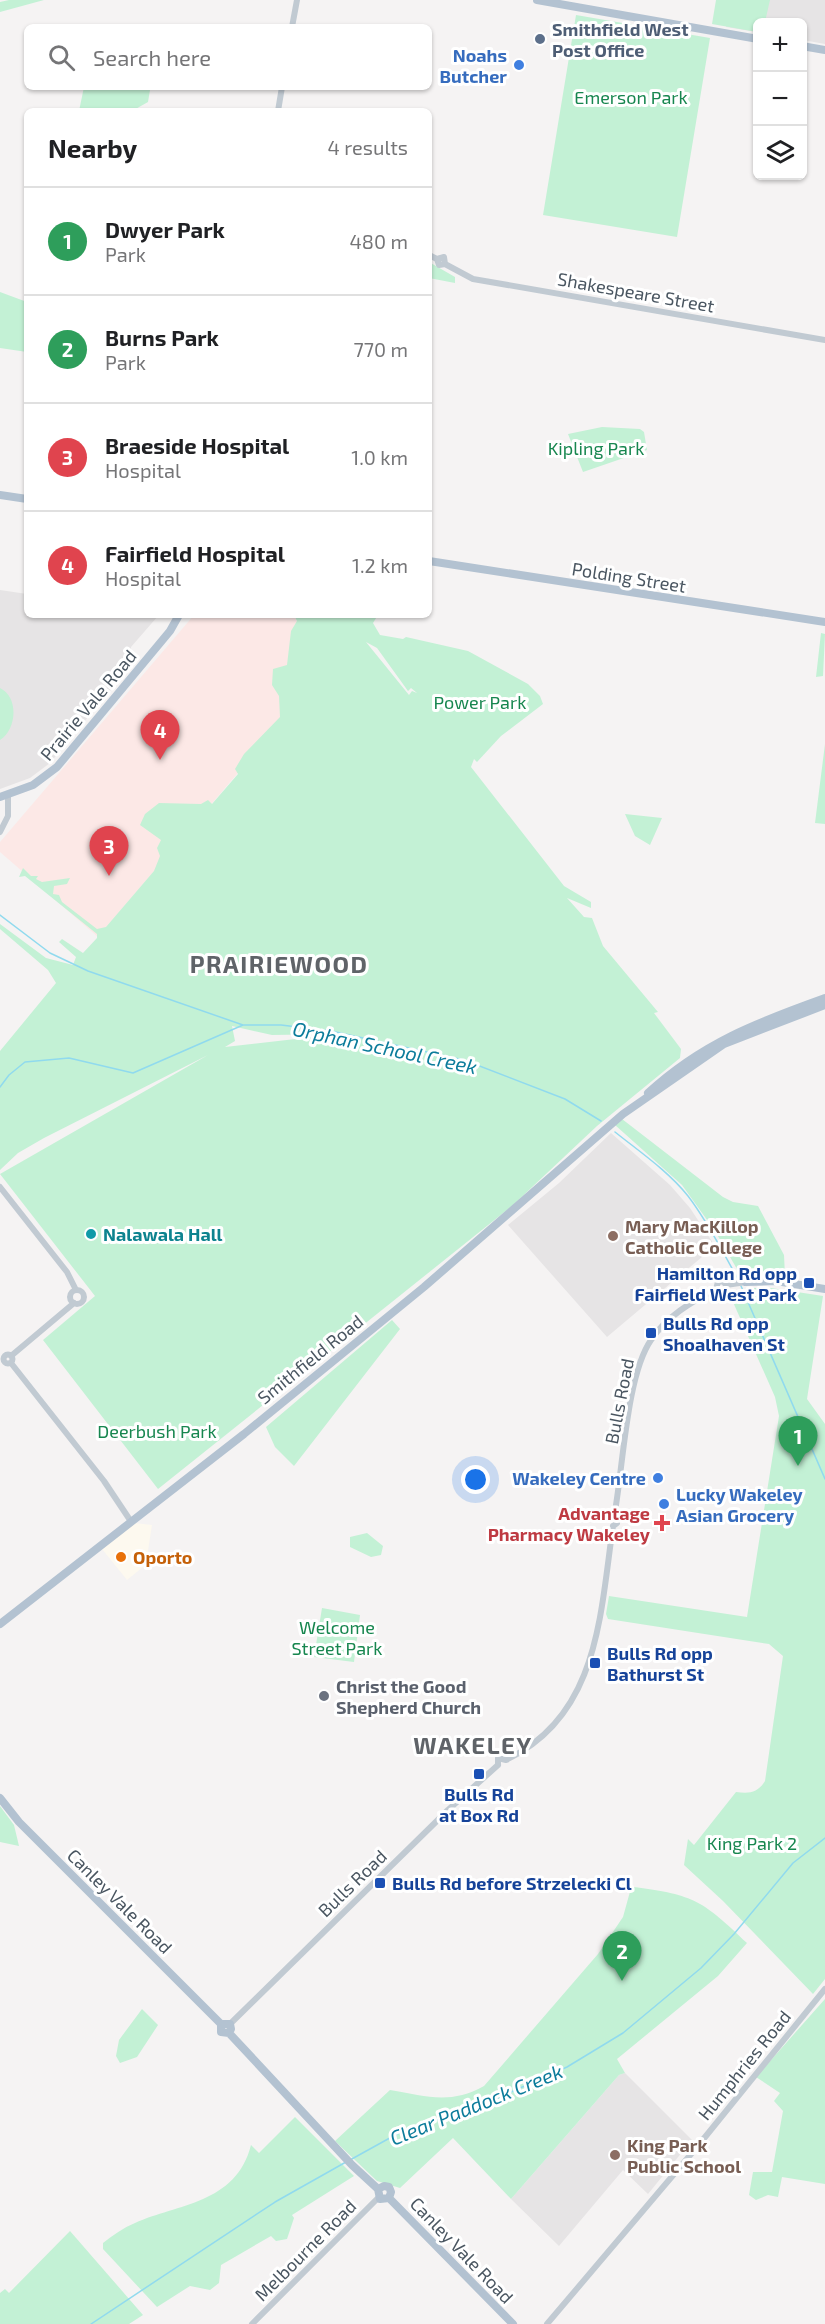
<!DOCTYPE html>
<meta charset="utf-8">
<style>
:root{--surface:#fff;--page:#f2f2f2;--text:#202124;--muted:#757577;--line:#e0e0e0;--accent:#ea580c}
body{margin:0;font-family:"Exo 2",sans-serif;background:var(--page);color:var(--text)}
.controls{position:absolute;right:18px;top:18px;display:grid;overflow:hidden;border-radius:9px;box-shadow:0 2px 4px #0004}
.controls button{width:54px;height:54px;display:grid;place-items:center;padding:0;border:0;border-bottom:2px solid var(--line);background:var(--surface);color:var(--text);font:30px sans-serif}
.you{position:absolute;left:476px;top:1480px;width:21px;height:21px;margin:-15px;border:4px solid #fff;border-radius:50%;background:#1a73e8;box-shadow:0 0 0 9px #1a73e833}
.badge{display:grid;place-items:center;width:39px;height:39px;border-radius:50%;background:var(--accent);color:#fff;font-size:20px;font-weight:700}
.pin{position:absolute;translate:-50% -50px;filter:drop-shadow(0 2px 3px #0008)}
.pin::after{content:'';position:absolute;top:32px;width:21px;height:18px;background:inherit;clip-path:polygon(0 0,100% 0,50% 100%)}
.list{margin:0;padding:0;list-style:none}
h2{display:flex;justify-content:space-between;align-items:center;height:78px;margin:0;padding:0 24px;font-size:26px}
h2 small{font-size:20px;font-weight:400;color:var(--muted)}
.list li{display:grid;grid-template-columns:39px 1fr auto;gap:18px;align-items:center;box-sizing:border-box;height:108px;padding:0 24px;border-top:2px solid var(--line)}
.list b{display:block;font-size:22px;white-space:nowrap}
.list p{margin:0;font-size:20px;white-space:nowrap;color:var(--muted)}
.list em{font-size:20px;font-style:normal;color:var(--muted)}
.icon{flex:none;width:33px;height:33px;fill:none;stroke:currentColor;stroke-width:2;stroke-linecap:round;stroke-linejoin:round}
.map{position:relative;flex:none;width:825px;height:2324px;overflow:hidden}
.search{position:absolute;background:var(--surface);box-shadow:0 2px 4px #0004;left:24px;top:24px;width:408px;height:66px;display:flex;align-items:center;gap:15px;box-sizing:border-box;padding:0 21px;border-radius:9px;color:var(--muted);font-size:22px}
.panel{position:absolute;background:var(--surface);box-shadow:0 2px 4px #0004;left:24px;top:108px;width:408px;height:510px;border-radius:9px}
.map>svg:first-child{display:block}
</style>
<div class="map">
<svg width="825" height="2324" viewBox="0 0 825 2324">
<rect width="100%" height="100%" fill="#f5f3f3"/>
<!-- commercial -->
<path fill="#fdf9ef" d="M 134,1523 L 152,1525 L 148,1551 L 153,1559 L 127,1580 L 102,1549 Z"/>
<!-- education -->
<path fill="#e6e4e5" d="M 730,0 L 825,0 L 825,44 L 803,40 L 802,22 L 758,22 L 757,32 L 726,27 Z
M 0,590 L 27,594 L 27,615 L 158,616 L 131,647 L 132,664 L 50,763 L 30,778 L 0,789 Z
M 611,1133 L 670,1185 L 690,1208 L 715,1246 L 607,1337 L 508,1225 L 559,1183 Z
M 625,2073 L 692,2140 L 648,2194 L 623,2170 L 559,2246 L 511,2199 L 619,2075 Z"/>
<!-- medical -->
<path fill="#fce8e6" d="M 194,615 L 294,615 L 298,624 L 289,713 L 98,937 L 0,852 L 0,842 Z"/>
<!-- green -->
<path fill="#c3f1d5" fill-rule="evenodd" d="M 9,0 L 44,0 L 0,12 L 0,2 Z
M 716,0 L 770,0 L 765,22 L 758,22 L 757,32 L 712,24 Z
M 576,15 L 710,38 L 677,237 L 543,215 Z
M 84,87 L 147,87 L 150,90 L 148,102 L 132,111 L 79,111 Z
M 429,262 L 455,277 L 455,283 L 429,278 Z
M 0,292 L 27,302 L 27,352 L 0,348 Z
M 602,427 L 640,429 L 644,432 L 647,450 L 583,472 L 568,434 Z
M 294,615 L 378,615 L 373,623 L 380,635 L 403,639 L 406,637 L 468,651 L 528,684 L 540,696 L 543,704 L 501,736 L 477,762 L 474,759 L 471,767 L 564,886 L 591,902 L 591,908 L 567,898 L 584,917 L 592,918 L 603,946 L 658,1012 L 654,1013 L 681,1049 L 680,1058 L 597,1126 L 512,1206 L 158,1489 L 43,1340 L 95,1296 L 0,1174 L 208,1055 L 44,1138 L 18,1153 L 0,1170 L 0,1051 L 56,983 L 48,970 L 0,929 L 0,924 L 46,958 L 73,965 L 76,957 L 59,942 L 62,939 L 83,953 L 97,938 L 97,934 L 25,876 L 19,877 L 23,868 L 31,876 L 38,876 L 36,879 L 42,882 L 70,878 L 67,884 L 54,886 L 53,894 L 59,895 L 62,902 L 97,929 L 106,927 L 154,871 L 160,856 L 157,848 L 161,840 L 140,825 L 145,814 L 159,803 L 201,804 L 208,800 L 212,804 L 238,774 L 235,769 L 244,754 L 280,717 L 279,696 L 272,685 L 273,669 L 287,665 L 291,631 L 297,621 ZM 366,642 L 377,648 L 408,691 L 411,688 L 417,693 L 412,691 L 409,695 ZM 232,1026 L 272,1035 L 339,1034 L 225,1047 L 235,1041 Z
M 821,633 L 825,634 L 823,676 L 816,677 Z
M 0,688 C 19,697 17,729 0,740 Z
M 825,744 L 825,824 L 815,823 Z
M 625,814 L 662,818 L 650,845 L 635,836 Z
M 622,1119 L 723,1197 L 733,1202 L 758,1206 L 784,1255 L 785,1276 L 741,1276 L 715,1231 L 682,1185 L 615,1125 Z
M 753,1288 L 771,1288 L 823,1296 L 807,1399 L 825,1424 L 825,1979 L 813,1994 L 723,1901 L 684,1865 L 688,1839 L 694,1845 L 736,1792 C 749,1794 758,1793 765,1781 L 783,1656 L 769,1644 L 608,1619 L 606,1614 L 609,1596 L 747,1617 L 779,1416 L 775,1397 L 729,1293 Z
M 392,1320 L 400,1329 L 294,1466 L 275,1447 L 266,1427 Z
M 367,1533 L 383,1546 L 381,1555 L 371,1557 L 350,1547 L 350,1537 Z
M 322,1608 L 360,1615 L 354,1662 L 314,1657 Z
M 0,1806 L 14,1825 L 19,1846 L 0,1842 Z
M 634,1887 C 695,1895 703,1901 747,1943 L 718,1976 L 617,2059 L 625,2073 L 619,2075 L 511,2199 L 453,2138 L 400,2188 L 377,2181 L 335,2141 L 390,2090 C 426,2096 450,2105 484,2086 L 598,1954 L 623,1917 L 631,1888 Z
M 825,1999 L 825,2184 L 782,2177 L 778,2197 L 768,2195 L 756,2200 L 749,2195 L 753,2172 L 772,2172 L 783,2111 L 774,2101 L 780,2093 L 756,2077 Z
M 142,2009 L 158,2025 L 137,2057 L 120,2063 L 116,2056 L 119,2040 Z
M 295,2117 L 354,2176 L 292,2215 L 294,2218 L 287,2239 L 276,2241 L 271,2236 L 221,2265 L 219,2283 L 210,2290 L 190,2286 L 157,2307 L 103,2249 L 103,2243 C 113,2235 123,2228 135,2223 C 177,2204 236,2204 251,2145 L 259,2153 Z
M 70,2231 L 143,2315 L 129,2324 L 0,2324 L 0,2293 L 5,2289 L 9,2293 Z"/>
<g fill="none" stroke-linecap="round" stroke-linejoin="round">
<!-- stream -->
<path stroke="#90daee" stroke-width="1.5" d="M 0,915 L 50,953 L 88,971 L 243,1025
M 0,1087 L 9,1075 L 25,1062 L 69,1058 L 133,1073 L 243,1025 L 281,1025 L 331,1031 L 464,1060 L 565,1099 L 601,1121
M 615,1132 C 640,1152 668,1171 688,1196 C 708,1222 722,1251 738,1279
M 741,1286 L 825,1479
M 350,2160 L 397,2134 L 500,2097 L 567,2067 L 623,2033 L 701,1968 L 734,1934 L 793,1863 L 825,1838
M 91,2324 L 275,2202 L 346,2162"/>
<!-- minor -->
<path stroke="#c1cad2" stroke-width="6" d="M 292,27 L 297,0
M 278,111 L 282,87
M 429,255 L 437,259 L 439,265 L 445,264 L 473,279 L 825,340
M 437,259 L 444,257 L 445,264
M 0,832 L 8,816 L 8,795
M 0,1187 L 67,1272 L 76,1290
M 726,1285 L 746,1282
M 716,1289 L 718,1282 L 723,1281 L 726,1285
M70 1297a7 7 0 1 1 14 0a7 7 0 1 1-14 0Z
M3.5 1359a4.5 4.5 0 1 1 9 0a4.5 4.5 0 1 1-9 0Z
M 11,1356 L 74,1303
M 11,1363 L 104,1481 L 130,1520
M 613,1526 L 617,1523 L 614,1517 C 623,1471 626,1376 651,1340 C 666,1317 691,1302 716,1289
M 506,1760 C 599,1716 600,1615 613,1526
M 498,1765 L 498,1758 L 506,1760
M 230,2024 L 448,1810 L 498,1765
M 252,2324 L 379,2197
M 547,2324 L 697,2147 L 825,1989"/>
<!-- major -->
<path stroke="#b3c2d1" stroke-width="8" d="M 537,0 L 758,39
M 802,46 L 825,50
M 0,495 L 27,499
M 429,561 L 825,622
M 0,797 L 33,785 L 57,767 L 170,631 L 179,615
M 648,1093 C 702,1043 758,1022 825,998
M 746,1282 L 776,1281 L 825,1289
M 0,1624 L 244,1434 L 424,1287 L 623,1114 L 724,1044 L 825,1005
M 0,1798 L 19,1822 L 221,2024
M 221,2024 L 230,2024 L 231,2029 L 229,2033
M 221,2024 L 221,2032 L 229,2033
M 229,2033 L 352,2165 L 378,2189
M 378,2189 L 384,2186 L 389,2187 L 391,2192 L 389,2198
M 378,2189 L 380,2199 L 389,2198
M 389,2198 L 513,2324"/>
</g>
<!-- markers -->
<circle fill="#5c6f8a" stroke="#fff" stroke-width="2" cx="540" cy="39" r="6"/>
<g fill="#3f7fe0" stroke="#fff" stroke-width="2">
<circle cx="519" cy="65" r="6"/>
<circle cx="658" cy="1478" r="6"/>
<circle cx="664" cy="1504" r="6"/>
</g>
<circle fill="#0f9aa8" stroke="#fff" stroke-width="2" cx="91" cy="1234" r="6"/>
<g fill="#8d6e63" stroke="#fff" stroke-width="2">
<circle cx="613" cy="1236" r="6"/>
<circle cx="615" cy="2155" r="6"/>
</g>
<g fill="#1a4fb4" stroke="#fff" stroke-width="2">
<rect x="803" y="1277" width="12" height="12" rx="3"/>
<rect x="645" y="1327" width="12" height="12" rx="3"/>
<rect x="589" y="1657" width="12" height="12" rx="3"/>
<rect x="473" y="1768" width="12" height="12" rx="3"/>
<rect x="374" y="1877" width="12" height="12" rx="3"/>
</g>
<path fill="#e0444e" stroke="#fff" stroke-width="2" d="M659 1514h6v6h6v6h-6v6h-6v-6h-6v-6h6z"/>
<circle fill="#e8710a" stroke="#fff" stroke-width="2" cx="121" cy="1557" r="6"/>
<circle fill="#6b7280" stroke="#fff" stroke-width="2" cx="324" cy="1696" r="6"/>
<g text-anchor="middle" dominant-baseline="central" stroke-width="6" stroke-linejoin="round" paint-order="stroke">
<!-- service labels -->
<g font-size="18" font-weight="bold" fill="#4e5e75" stroke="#fff" text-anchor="start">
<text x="552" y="29">Smithfield West<tspan x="552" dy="21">Post Office</tspan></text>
</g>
<!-- shop labels -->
<g font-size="18" font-weight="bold" fill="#366cbe" stroke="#fff" text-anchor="end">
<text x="507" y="55">Noahs<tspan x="507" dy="21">Butcher</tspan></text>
<text x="646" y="1478">Wakeley Centre</text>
<text x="676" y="1494" text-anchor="start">Lucky Wakeley<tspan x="676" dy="21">Asian Grocery</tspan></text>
</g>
<!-- park labels -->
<g font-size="18" fill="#17864f" stroke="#fff">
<text x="631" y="97">Emerson Park</text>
<text x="596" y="448">Kipling Park</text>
<text x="480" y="702">Power Park</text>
<text x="157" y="1431">Deerbush Park</text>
<text x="337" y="1627">Welcome<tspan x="337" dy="21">Street Park</tspan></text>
<text x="752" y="1843">King Park 2</text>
</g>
<!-- street labels -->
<g font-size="18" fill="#4a5661" stroke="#fff">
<text transform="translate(636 292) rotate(10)">Shakespeare Street</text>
<text transform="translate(629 577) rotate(9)">Polding Street</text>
<text transform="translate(88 705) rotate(-50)">Prairie Vale Road</text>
<text transform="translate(310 1359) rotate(-39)">Smithfield Road</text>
<text transform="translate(619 1401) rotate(-79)">Bulls Road</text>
<text transform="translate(352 1883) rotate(-44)">Bulls Road</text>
<text transform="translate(120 1901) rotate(45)">Canley Vale Road</text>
<text transform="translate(744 2065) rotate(-51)">Humphries Road</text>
<text transform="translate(305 2250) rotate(-45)">Melbourne Road</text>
<text transform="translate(462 2250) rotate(46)">Canley Vale Road</text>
</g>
<!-- education labels -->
<g font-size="18" font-weight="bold" fill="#785e54" stroke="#fff" text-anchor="start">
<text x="625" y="1226">Mary MacKillop<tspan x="625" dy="21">Catholic College</tspan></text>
<text x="627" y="2145">King Park<tspan x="627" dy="21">Public School</tspan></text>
</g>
<!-- culture labels -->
<g font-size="18" font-weight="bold" fill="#0d838f" stroke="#fff" text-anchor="start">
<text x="103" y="1234">Nalawala Hall</text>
</g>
<!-- transit labels -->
<g font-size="18" font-weight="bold" fill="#164399" stroke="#fff" text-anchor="start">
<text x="797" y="1273" text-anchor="end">Hamilton Rd opp<tspan x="797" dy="21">Fairfield West Park</tspan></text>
<text x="663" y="1323">Bulls Rd opp<tspan x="663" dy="21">Shoalhaven St</tspan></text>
<text x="607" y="1653">Bulls Rd opp<tspan x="607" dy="21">Bathurst St</tspan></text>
<text x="479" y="1794" text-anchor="middle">Bulls Rd<tspan x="479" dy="21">at Box Rd</tspan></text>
<text x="392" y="1883">Bulls Rd before Strzelecki Cl</text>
</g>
<!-- health labels -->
<g font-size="18" font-weight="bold" fill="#be3a42" stroke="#fff" text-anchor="end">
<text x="650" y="1513">Advantage<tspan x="650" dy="21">Pharmacy Wakeley</tspan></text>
</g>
<!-- food labels -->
<g font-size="18" font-weight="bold" fill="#c56008" stroke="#fff" text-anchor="start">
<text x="133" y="1557">Oporto</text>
</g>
<!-- worship labels -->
<g font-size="18" font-weight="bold" fill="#5b616d" stroke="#fff" text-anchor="start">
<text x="336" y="1686">Christ the Good<tspan x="336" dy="21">Shepherd Church</tspan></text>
</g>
<!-- water labels -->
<g font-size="20" font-style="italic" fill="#0c7c9b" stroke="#fff">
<text transform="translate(385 1047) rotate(12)">Orphan School Creek</text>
<text transform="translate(476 2104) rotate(-22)">Clear Paddock Creek</text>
</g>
<!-- district labels -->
<g font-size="24" font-weight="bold" letter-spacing="1.5" fill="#5f6368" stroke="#fff">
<text x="279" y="963">PRAIRIEWOOD</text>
<text x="473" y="1744">WAKELEY</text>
</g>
</g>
</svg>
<div class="controls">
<button>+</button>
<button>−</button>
<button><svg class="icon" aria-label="layers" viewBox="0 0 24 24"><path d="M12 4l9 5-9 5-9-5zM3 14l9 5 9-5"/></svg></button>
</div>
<div class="you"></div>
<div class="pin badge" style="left:798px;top:1466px;background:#2e9e5b">1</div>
<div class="pin badge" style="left:622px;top:1981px;background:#2e9e5b">2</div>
<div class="pin badge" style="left:109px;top:876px;background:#e0444e">3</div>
<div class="pin badge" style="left:160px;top:760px;background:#e0444e">4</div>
<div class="search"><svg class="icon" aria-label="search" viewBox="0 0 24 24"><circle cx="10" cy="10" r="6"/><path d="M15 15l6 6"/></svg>Search here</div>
<section class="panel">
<h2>Nearby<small>4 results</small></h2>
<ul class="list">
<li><span class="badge" style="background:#2e9e5b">1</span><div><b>Dwyer Park</b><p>Park</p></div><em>480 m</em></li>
<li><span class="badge" style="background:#2e9e5b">2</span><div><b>Burns Park</b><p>Park</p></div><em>770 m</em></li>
<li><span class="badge" style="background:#e0444e">3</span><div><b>Braeside Hospital</b><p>Hospital</p></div><em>1.0 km</em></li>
<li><span class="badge" style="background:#e0444e">4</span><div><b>Fairfield Hospital</b><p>Hospital</p></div><em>1.2 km</em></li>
</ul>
</section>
</div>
